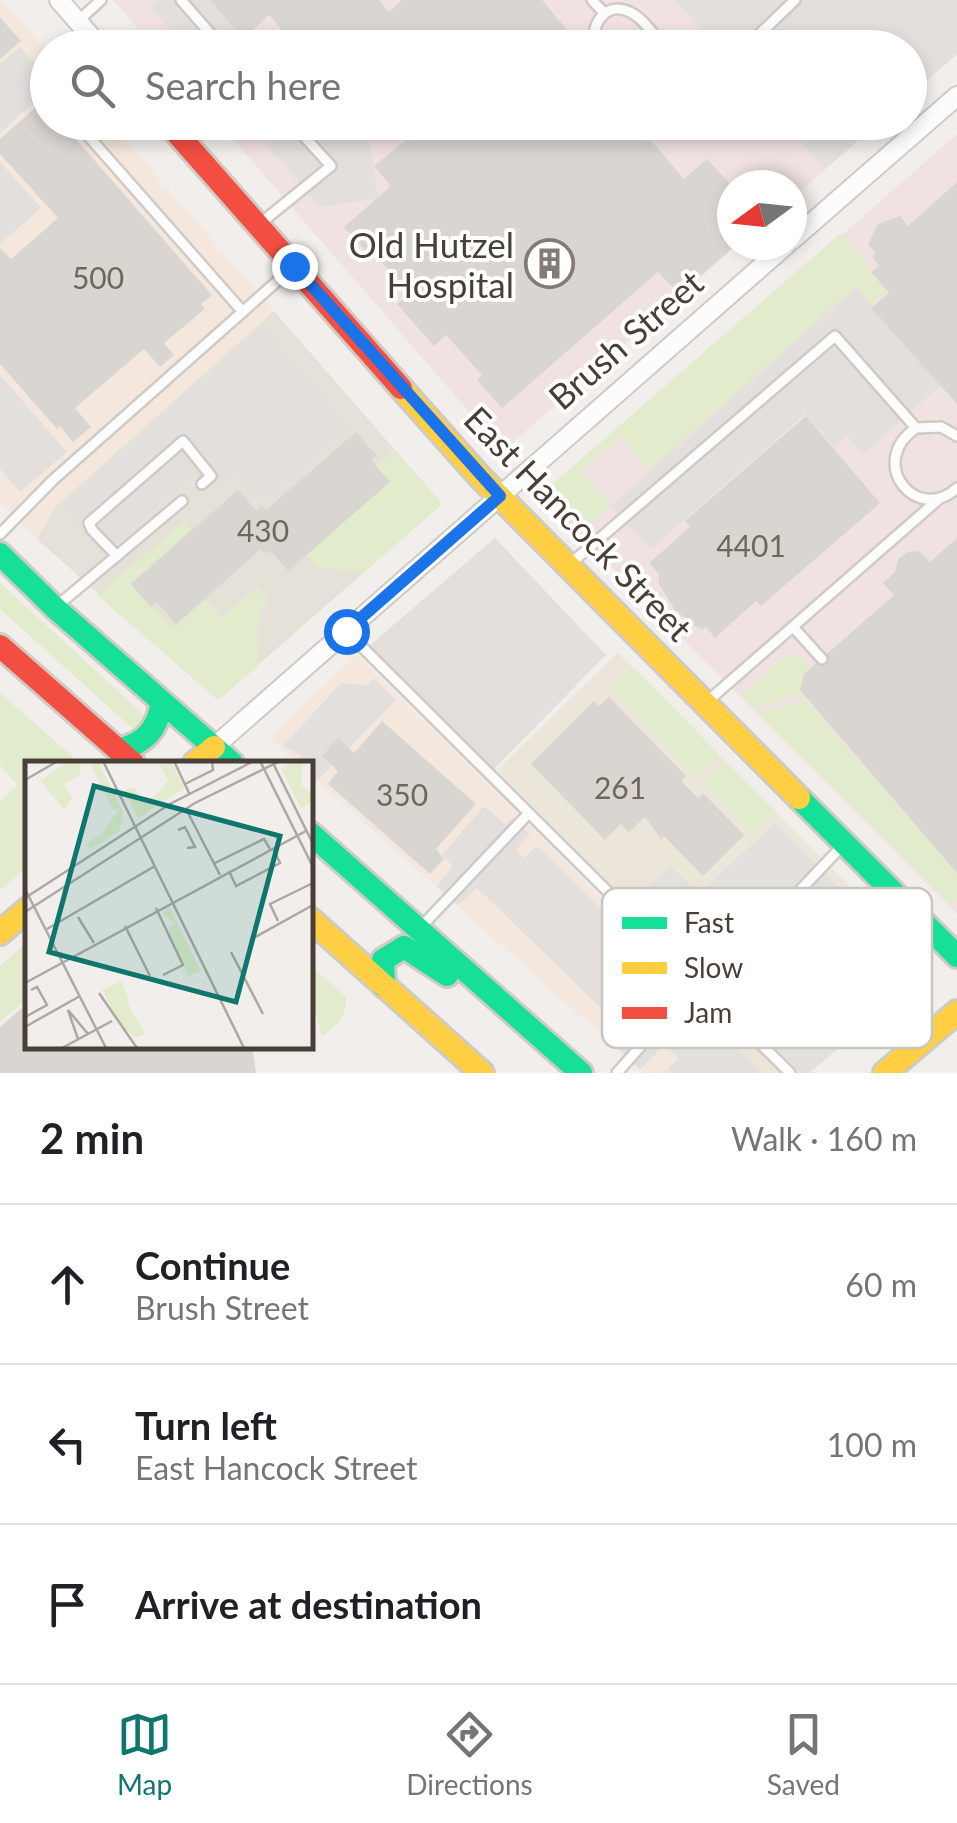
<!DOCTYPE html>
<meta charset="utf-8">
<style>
:root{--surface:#fff;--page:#f2f2f2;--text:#202124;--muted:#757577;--line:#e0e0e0;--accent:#0f766e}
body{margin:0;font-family:Lato,sans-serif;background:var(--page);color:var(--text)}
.compass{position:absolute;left:717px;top:170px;width:90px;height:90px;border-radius:50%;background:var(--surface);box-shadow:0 5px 15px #0003;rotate:255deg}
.stop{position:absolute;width:30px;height:30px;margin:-22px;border:8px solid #1a73e8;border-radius:50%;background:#fff}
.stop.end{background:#1a73e8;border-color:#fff;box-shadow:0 2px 10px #0008}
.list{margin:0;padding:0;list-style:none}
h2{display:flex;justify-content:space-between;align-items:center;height:130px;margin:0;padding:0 40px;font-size:42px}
h2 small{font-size:32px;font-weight:400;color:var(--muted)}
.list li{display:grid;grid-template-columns:65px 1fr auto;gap:30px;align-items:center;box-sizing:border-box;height:160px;padding:0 40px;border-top:2px solid var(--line)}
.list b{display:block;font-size:38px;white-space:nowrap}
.list p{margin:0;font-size:32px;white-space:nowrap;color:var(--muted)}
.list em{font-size:32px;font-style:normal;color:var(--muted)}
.icon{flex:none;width:55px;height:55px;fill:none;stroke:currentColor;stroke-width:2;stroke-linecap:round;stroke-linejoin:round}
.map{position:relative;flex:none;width:957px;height:1073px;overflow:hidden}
.search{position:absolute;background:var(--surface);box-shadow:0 5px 15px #0003;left:30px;right:30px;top:30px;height:110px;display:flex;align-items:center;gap:25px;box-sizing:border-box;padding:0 35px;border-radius:55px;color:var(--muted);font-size:38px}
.sheet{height:610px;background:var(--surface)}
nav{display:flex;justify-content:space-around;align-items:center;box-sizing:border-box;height:140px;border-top:2px solid var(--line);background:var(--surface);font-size:28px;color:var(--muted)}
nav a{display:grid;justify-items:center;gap:5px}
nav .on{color:var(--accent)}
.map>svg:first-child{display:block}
</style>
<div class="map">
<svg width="957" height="1073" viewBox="0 0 957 1073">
<rect width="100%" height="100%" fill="#f1eeeb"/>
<!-- residential -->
<path fill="#e5e0d8" d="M 274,311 L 442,504 L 218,700 L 37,539 L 54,508 Z"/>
<!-- commercial -->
<path fill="#f4e8de" d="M 0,0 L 47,51 L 48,122 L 110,123 L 274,311 L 54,508 L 37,539 L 0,502 Z
M 357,655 L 722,1017 L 662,1073 L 644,1073 L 310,774 L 310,763 L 298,763 L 269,737 Z"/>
<!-- education -->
<path fill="#ece5da" d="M 618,653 L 932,969 L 810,1073 L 662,1073 L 732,1008 L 497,770 Z"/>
<!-- medical -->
<path fill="#f0e2e0" d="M 113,0 L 957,0 L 957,54 L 910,95 L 910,48 L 154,47 Z
M 219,123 L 879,123 L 792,198 L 792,185 L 732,185 L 732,245 L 738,245 L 503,451 Z
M 957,134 L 957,914 L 542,498 Z"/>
<!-- green -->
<path fill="#e2ebcb" d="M 841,233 L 887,292 L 872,305 L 855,287 L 650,470 L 620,436 L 581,470 L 611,505 L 592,524 L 576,532 L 541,494 Z
M 394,449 L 442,504 L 363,573 L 321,568 L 306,555 L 389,482 L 376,466 Z
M 185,521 L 191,529 L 129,584 L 174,628 L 206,599 L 222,617 L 258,586 L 267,599 L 257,627 L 258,666 L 218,700 L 97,595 Z
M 0,583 L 143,714 L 145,717 L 139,728 L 131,727 L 0,609 Z
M 793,655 L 805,660 L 809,670 L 803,677 L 804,694 L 755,708 L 742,695 L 781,660 Z
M 634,668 L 717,752 L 718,757 L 696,778 L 611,690 Z
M 0,693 L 80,763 L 28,763 L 27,867 L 0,890 L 0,801 L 18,785 L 0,766 Z
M 806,700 L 957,873 L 957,899 L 950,904 L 758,714 Z
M 726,762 L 776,811 L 753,834 L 703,783 Z
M 27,942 L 27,999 L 0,1022 L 0,966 Z
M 310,965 L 346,997 C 347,1017 337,1025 322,1036 L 317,1016 L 310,1017 Z"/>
<!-- parking -->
<path fill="#e3dfdc" d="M 158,0 L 214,0 L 256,47 L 185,47 L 152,8 Z
M 675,0 L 957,0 L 957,54 L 910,95 L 910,48 L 717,47 Z
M 20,47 L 48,78 L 47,90 L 0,133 L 0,64 Z
M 249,123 L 363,123 L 374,135 L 370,142 L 378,198 L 320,207 Z
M 784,123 L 878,123 L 825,169 Z
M 0,162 L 41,208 L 0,244 Z
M 856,287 L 942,384 L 863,454 L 847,436 L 835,447 L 805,414 L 651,549 L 611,506 Z
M 263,326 L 349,429 L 263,503 L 239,477 L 230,477 L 212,494 L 194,474 L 101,554 L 63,506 Z
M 0,375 L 67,452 L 20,492 L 0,469 Z
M 495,538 L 606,655 L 492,771 L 369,646 Z
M 374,678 L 396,700 L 315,783 L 310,778 L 310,763 L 298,763 L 303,756 L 283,746 L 341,683 L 368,685 Z
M 484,806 L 505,824 L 513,817 L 530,834 L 516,850 L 524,858 L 537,846 L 669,976 L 657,989 L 665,997 L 681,982 L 702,1003 L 686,1021 L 702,1036 L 714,1024 L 762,1073 L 672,1073 L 669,1069 L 679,1059 L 664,1045 L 640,1070 L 617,1047 L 642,1020 L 637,1014 L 622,1028 L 477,888 L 458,905 L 437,886 L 453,866 L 442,855 Z
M 775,823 L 922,972 L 809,1073 L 801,1073 L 629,905 L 670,866 L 699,894 Z"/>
<!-- building -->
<path fill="#d9d6d2" d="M 210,0 L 379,0 L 389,12 L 402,0 L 542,0 L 568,31 L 564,34 L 576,48 L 297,48 L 269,15 L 243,39 Z
M 0,17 L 21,41 L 0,59 Z
M 43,101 L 48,107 L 48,122 L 61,122 L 212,295 L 201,304 L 205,309 L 164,343 L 174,355 L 160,367 L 144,349 L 75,408 L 91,427 L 73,442 L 60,426 L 57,429 L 0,364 L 0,248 L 11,259 L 58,218 L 0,154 L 0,139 Z
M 363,122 L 635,122 L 684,179 L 707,159 L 732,186 L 732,245 L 736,245 L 679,294 L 658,272 L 502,408 L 477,380 L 482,375 L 446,335 L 434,346 L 397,304 L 410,294 L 375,255 L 371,257 L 344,227 L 391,186 L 374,166 L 406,140 L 393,125 L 377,139 Z
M 957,182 L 957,404 L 871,308 L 889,293 L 871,272 L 879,266 L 872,257 L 876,254 L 868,244 L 878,224 L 900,216 L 908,226 Z
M 806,416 L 880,503 L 761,606 L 756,601 L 715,638 L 706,627 L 703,630 L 695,626 L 675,610 L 659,584 L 659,574 L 649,563 L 690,527 L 685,521 Z
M 356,432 L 377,456 L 371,460 L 390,482 L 288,571 L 270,550 L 266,554 L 261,549 L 176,624 L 157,602 L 151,607 L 131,584 L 238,490 L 256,510 L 262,505 L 266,510 Z
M 957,538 L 957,873 L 800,690 L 804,674 L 894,595 L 883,583 L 895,572 L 898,559 L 908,552 L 919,551 L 930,562 Z
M 609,697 L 686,776 L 681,781 L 698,798 L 703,793 L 744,835 L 703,876 L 664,836 L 661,839 L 645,817 L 629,832 L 621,824 L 605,840 L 531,764 L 594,701 L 599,706 Z
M 382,721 L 476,804 L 436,849 L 444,859 L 430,874 L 328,784 L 338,771 L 322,756 L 338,738 L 354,753 Z
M 28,1003 L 28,1046 L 252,1046 L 256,1073 L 0,1073 L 0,1027 Z"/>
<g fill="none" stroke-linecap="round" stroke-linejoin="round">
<defs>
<path id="lane" d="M 181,0 L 223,48
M 592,0 L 604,13
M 78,21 L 101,0
M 76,48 L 90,35
M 596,48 C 588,26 606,0 630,12 C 644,19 655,36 664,48
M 715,48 L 729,41 L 753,37
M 745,48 L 795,0
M 48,72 L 39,80 L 48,90
M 76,122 L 243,312
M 262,222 L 331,166 L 291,122
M 957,436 L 941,427 L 916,428 C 866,462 916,525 957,488
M 0,534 L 53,480 L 292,268
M 117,556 L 92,530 L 89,523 L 183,441 L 211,476 L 202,484
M 570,564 L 835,336 L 916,428
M 57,606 L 182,501
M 793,627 L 822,659
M 346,631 L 790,1073
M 709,700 L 940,498
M 420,928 L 528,814
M 728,966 L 843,845
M 617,1073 L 698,981"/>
<path id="street" d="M 59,0 L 101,48
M 792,240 L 957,96
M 214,747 L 786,245"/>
<path id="fast" d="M 0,554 L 55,608 L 232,763
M 118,750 C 146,743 157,730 162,702
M 799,798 L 957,956
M 310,833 L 581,1073
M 384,986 L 383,960 L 404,947 L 447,975"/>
<path id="slow" d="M 401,388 L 480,477 L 799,798
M 195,763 L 214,747
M 310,919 L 482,1073
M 0,933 L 28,909
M 885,1073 L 957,1012"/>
<path id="jam" d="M 167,122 L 401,388
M 0,646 L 133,763"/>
</defs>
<!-- lane casing -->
<use href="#lane" stroke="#cecbc7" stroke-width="14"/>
<!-- street casing -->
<use href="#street" stroke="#cecbc7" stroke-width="22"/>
<!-- fast casing -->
<use href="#fast" stroke="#d0cbc2" stroke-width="28"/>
<!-- slow casing -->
<use href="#slow" stroke="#d0cbc2" stroke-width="28"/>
<!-- jam casing -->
<use href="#jam" stroke="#d0cbc2" stroke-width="28"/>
<!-- lane -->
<use href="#lane" stroke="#fdfcfc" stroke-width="9"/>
<!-- street -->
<use href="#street" stroke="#fdfcfc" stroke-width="18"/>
<!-- fast -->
<use href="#fast" stroke="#16e098" stroke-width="22"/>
<!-- slow -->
<use href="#slow" stroke="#ffcf43" stroke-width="22"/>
<!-- jam -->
<use href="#jam" stroke="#f24e42" stroke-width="22"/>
</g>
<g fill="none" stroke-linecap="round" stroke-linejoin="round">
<!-- route -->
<path stroke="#1a73e8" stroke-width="12" d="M 294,266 L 500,496 L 346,631"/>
</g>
<!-- icons -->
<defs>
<symbol id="building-ring" viewBox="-11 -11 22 22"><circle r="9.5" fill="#fff" stroke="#837c76" stroke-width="1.5"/><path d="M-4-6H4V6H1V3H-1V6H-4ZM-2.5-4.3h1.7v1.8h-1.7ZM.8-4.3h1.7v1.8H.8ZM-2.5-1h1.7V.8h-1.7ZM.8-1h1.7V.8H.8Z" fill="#837c76"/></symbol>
</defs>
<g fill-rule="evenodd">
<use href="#building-ring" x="522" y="236" width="55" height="55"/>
</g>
<g text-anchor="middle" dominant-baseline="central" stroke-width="8" stroke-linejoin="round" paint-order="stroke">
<!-- number labels -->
<g font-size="30" fill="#6e665f">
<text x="98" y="277">500</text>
<text x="263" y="530">430</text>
<text x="751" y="545">4401</text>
<text x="620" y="787">261</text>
<text x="402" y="794">350</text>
</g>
<!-- poi labels -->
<g font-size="35" fill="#483f37" stroke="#fff" text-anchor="end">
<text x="514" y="244">Old Hutzel<tspan x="514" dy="40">Hospital</tspan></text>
</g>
<!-- street labels -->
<g font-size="35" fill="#483f37" stroke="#fff">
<text transform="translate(625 339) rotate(-41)">Brush Street</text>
<text transform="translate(579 523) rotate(46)">East Hancock Street</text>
</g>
</g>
<!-- overview -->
<g transform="translate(25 761)">
<rect width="288" height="288" fill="#f1eeeb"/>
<path d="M 43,0 L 55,0 L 55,13 L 39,23 L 47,37 L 39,49 L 16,20 ZM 64,0 L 73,0 L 97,49 L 98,55 L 94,70 L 66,88 L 60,83 L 77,73 L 95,47 L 88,49 ZM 133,0 L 146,0 L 159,27 L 113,57 L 99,29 L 109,26 L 118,41 L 130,35 L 143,20 ZM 269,0 L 278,0 L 276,24 L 287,32 L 287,41 L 276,48 L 256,7 ZM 144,146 L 176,210 L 163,215 L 143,166 L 150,162 L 137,153 ZM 97,220 L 106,249 L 121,273 L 110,276 L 97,266 L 77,229 Z" fill="#e2ebcb"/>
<path fill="none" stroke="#ada8a3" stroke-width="2.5" d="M 78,0 L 219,287M 149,0 L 164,32M 235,0 L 288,106M 247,0 L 288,83M 0,19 L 33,0M 160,23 L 188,9 L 187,0M 161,48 L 195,114M 153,69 L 160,66 L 170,86 L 162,87M 190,102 L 239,78 L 245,88M 204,110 L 211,125 L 255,102 L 248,87M 0,128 L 81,287M 0,137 L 145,43 L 229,0M 131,147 L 158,204 L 138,214M 0,151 L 170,42 L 255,0M 53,156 L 69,182M 253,160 L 245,143 L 288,122M 100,165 L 125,215M 22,168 L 130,105M 225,179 L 288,144M 206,191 L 238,253M 0,222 L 281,70M 74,232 L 112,287M 0,256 L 22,244 L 12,226 L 6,229M 0,266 L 55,235M 53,278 L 43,249 L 63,273M 37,287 L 87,260"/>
<path fill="#0f766e" fill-opacity="0.15" stroke="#0f766e" stroke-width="5" d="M 69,25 L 255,75 L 211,241 L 24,191 Z"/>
<rect width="288" height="288" fill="none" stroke="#483f37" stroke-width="5"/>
</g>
<!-- legend -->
<rect x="602" y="888" width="330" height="160" rx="15" fill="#fff" stroke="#c8c5c3" stroke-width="2.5"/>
<rect x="622" y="917" width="45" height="12" fill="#16e098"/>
<rect x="622" y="962" width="45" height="12" fill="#ffcf43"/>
<rect x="622" y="1007" width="45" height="12" fill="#f24e42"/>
<g font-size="28" fill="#483f37">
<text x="684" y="933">Fast</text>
<text x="684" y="978">Slow</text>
<text x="684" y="1023">Jam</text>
</g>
</svg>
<svg class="compass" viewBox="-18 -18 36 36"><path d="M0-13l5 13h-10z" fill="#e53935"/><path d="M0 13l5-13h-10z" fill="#757577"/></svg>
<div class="stop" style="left:346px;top:631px"></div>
<div class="stop end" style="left:294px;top:266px"></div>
<div class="search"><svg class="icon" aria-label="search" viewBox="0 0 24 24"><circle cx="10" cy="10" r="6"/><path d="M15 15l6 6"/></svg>Search here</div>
</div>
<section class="sheet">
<h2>2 min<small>Walk · 160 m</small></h2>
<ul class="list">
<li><svg class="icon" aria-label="ahead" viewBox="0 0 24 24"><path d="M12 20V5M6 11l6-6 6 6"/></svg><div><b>Continue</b><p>Brush Street</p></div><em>60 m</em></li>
<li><svg class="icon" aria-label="left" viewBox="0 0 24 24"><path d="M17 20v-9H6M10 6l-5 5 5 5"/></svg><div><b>Turn left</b><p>East Hancock Street</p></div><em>100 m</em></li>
<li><svg class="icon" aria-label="arrive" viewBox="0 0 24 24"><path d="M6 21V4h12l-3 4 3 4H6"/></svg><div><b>Arrive at destination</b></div></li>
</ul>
</section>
<nav>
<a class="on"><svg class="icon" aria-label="map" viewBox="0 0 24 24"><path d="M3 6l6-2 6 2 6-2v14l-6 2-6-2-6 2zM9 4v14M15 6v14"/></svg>Map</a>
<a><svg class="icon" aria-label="directions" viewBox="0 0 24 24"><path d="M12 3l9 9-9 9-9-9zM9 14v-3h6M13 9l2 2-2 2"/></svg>Directions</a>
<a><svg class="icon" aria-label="saved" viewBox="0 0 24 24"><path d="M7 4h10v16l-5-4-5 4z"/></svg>Saved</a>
</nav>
